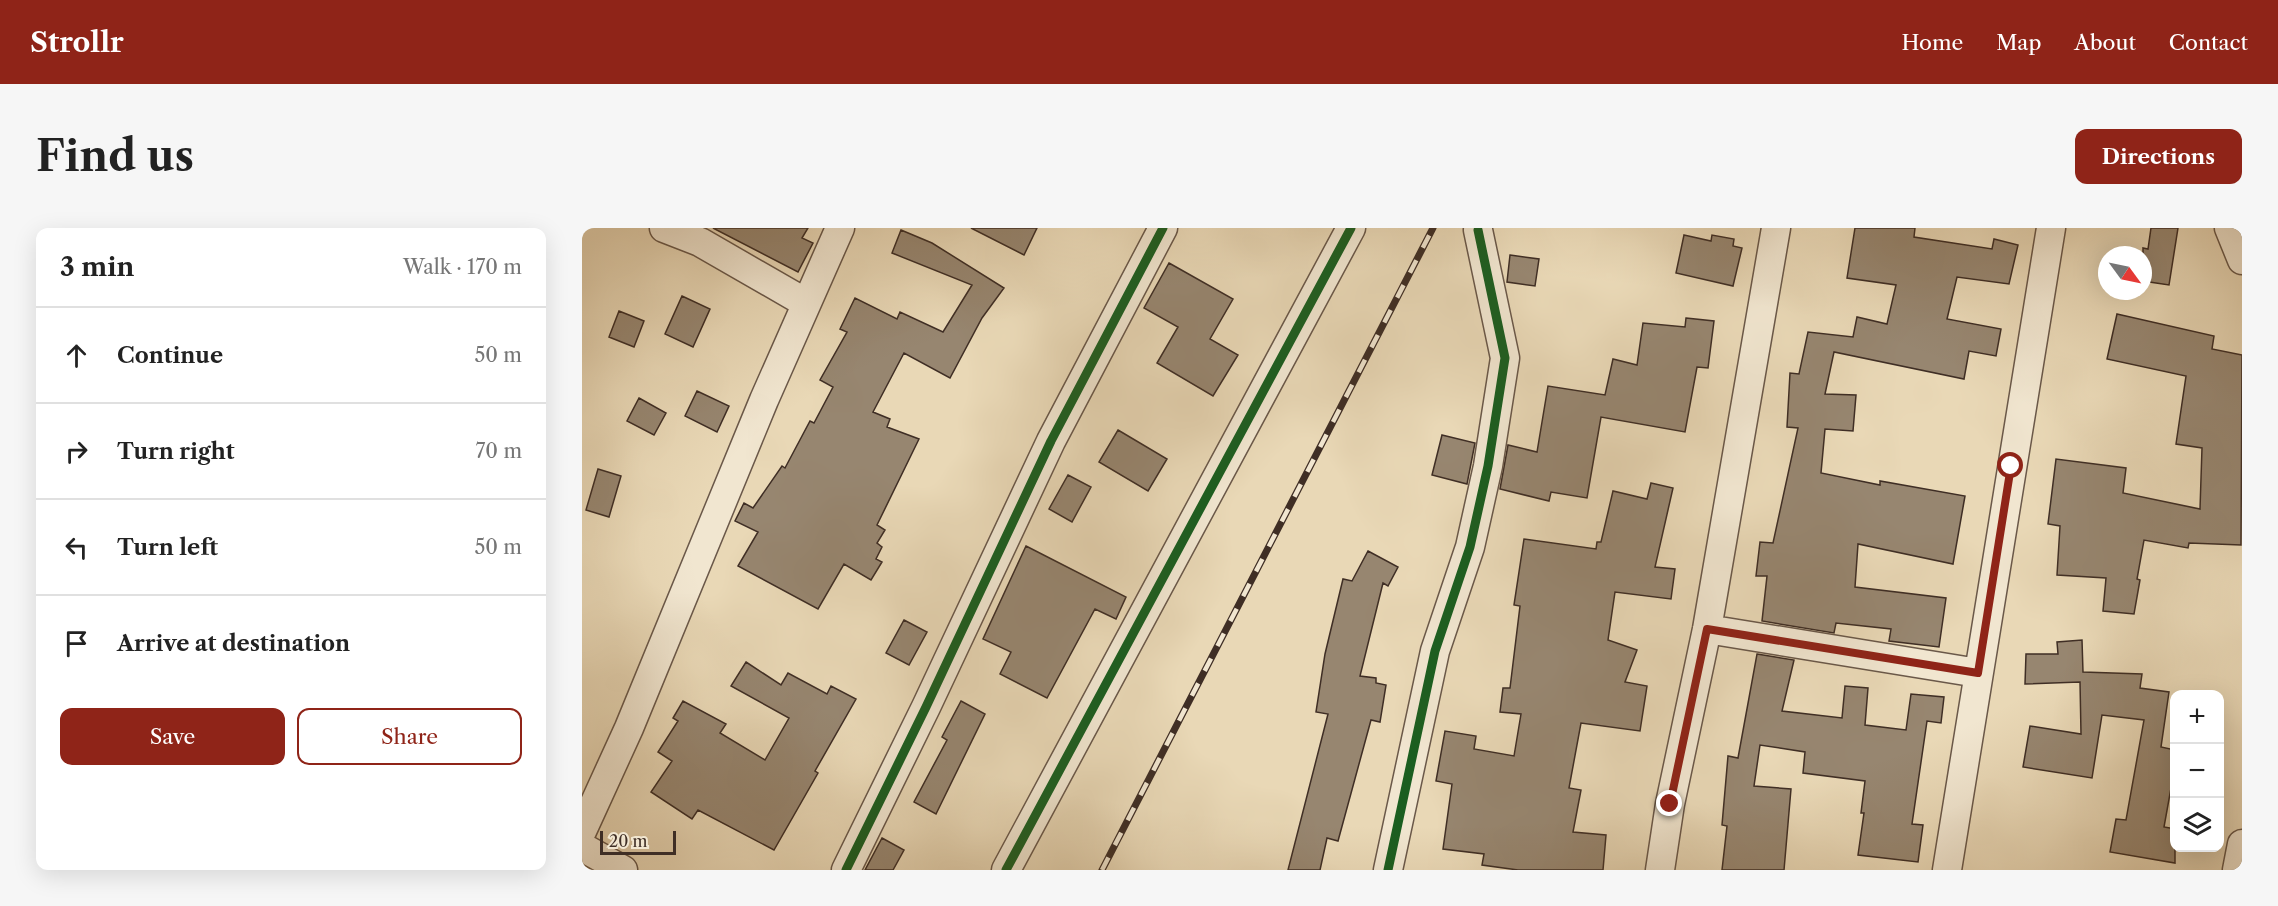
<!DOCTYPE html>
<meta charset="utf-8">
<style>
:root{--surface:#fff;--page:#f6f6f6;--text:#222;--muted:#767676;--line:#e0e0e0;--accent:#8f2418}
body{margin:0;font-family:"Libre Caslon Text",serif;background:var(--page);color:var(--text)}
.controls{position:absolute;right:18px;bottom:18px;display:grid;overflow:hidden;border-radius:12px;box-shadow:0 6px 24px #0002}
.controls button{width:54px;height:54px;display:grid;place-items:center;padding:0;border:0;border-bottom:2px solid var(--line);background:var(--surface);color:var(--text);font:30px sans-serif}
.compass{position:absolute;left:1516px;top:18px;width:54px;height:54px;border-radius:50%;background:var(--surface);box-shadow:0 6px 24px #0002;rotate:123deg}
.scale{position:absolute;left:18px;bottom:15px;width:76px;box-sizing:border-box;padding-left:6px;border:3px solid #3f2e25;border-top:0;font-size:16px;line-height:21px;white-space:nowrap;color:#3f2e25;-webkit-text-stroke:4px #f1e6d0;paint-order:stroke}
.stop{position:absolute;width:18px;height:18px;margin:-14px;border:4px solid #8f2418;border-radius:50%;background:#fff}
.stop.end{background:#8f2418;border-color:#fff;box-shadow:0 2px 6px #0008}
.list{margin:0;padding:0;list-style:none}
h2{display:flex;justify-content:space-between;align-items:center;height:78px;margin:0;padding:0 24px;font-size:26px}
h2 small{font-size:20px;font-weight:400;color:var(--muted)}
.list li{display:grid;grid-template-columns:39px 1fr auto;gap:18px;align-items:center;box-sizing:border-box;height:96px;padding:0 24px;border-top:2px solid var(--line)}
.list b{display:block;font-size:22px;white-space:nowrap}
.list em{font-size:20px;font-style:normal;color:var(--muted)}
.actions{display:flex;gap:12px;padding:18px 24px}
.actions a{flex:1;padding:14px 0;border:2px solid var(--accent);border-radius:12px;text-align:center;font-size:21px;color:var(--accent)}
.actions .main{background:var(--accent);color:#fff}
.icon{flex:none;width:33px;height:33px;fill:none;stroke:currentColor;stroke-width:2;stroke-linecap:round;stroke-linejoin:round}
.map{position:relative;flex:none;width:1660px;height:642px;overflow:hidden;border-radius:12px}
header{display:flex;align-items:center;gap:36px;box-sizing:border-box;height:84px;padding:0 30px;background:var(--accent);color:#fff}
header strong{font-size:28px}
nav{display:flex;gap:33px;margin-inline-start:auto;font-size:21px}
.intro{display:flex;align-items:center;justify-content:space-between;box-sizing:border-box;height:144px;padding:0 36px}
h1{margin:0;font-size:42px}
.button{padding:15px 27px;border-radius:12px;background:var(--accent);color:#fff;font-size:21px;font-weight:700}
main{display:flex;gap:36px;padding:0 36px}
aside{flex:1;background:var(--surface);border-radius:12px;box-shadow:0 6px 24px #0002}
.map>svg:first-child{display:block}
</style>
<header>
<strong>Strollr</strong>
<nav><a>Home</a><a>Map</a><a>About</a><a>Contact</a></nav>
</header>
<div class="intro"><h1>Find us</h1><a class="button">Directions</a></div>
<main>
<aside>
<h2>3 min<small>Walk · 170 m</small></h2>
<ul class="list">
<li><svg class="icon" aria-label="ahead" viewBox="0 0 24 24"><path d="M12 20V5M6 11l6-6 6 6"/></svg><div><b>Continue</b></div><em>50 m</em></li>
<li><svg class="icon" aria-label="right" viewBox="0 0 24 24"><path d="M7 20v-9h11M14 6l5 5-5 5"/></svg><div><b>Turn right</b></div><em>70 m</em></li>
<li><svg class="icon" aria-label="left" viewBox="0 0 24 24"><path d="M17 20v-9H6M10 6l-5 5 5 5"/></svg><div><b>Turn left</b></div><em>50 m</em></li>
<li><svg class="icon" aria-label="arrive" viewBox="0 0 24 24"><path d="M6 21V4h12l-3 4 3 4H6"/></svg><div><b>Arrive at destination</b></div></li>
</ul>
<div class="actions"><a class="main">Save</a><a>Share</a></div>
</aside>
<div class="map">
<svg width="1660" height="642" viewBox="0 0 1660 642">
<rect width="100%" height="100%" fill="#e9d8b6"/>
<filter id="stains"><feTurbulence type="fractalNoise" baseFrequency=".00333" numOctaves="4"/><feColorMatrix values="0 0 0 0 .2 0 0 0 0 .09 0 0 0 0 .02 0 0 0 .5 -.17"/></filter>
<radialGradient id="worn" r=".72"><stop offset=".6" stop-color="#630" stop-opacity="0"/><stop offset="1" stop-color="#630" stop-opacity=".3"/></radialGradient>
<!-- building -->
<path fill="#978670" stroke="#3f2e25" stroke-width="1.5" d="M 131,0 L 226,0 L 220,10 L 231,15 L 216,44 Z
M 389,0 L 455,0 L 442,27 Z
M 1273,0 L 1333,0 L 1332,9 L 1410,21 L 1412,11 L 1436,17 L 1427,56 L 1375,49 L 1365,91 L 1419,101 L 1414,128 L 1387,123 L 1382,151 L 1252,124 L 1243,166 L 1274,167 L 1271,203 L 1243,201 L 1239,245 L 1298,257 L 1298,253 L 1383,268 L 1371,336 L 1276,316 L 1273,359 L 1364,370 L 1357,419 L 1307,413 L 1309,401 L 1254,395 L 1252,405 L 1180,393 L 1185,348 L 1174,348 L 1178,314 L 1191,315 L 1216,200 L 1205,199 L 1208,145 L 1217,146 L 1226,104 L 1271,109 L 1275,89 L 1305,96 L 1314,57 L 1265,50 Z
M 1569,0 L 1596,0 L 1587,57 L 1561,53 L 1561,20 L 1566,21 Z
M 319,2 L 350,15 L 422,60 L 400,90 L 368,150 L 322,125 L 291,184 L 308,191 L 305,199 L 337,211 L 295,297 L 303,302 L 295,315 L 300,319 L 294,331 L 300,334 L 289,352 L 262,336 L 236,381 L 156,338 L 176,304 L 153,293 L 162,275 L 171,280 L 200,238 L 203,240 L 228,193 L 232,195 L 251,159 L 238,152 L 265,104 L 258,101 L 273,70 L 315,91 L 318,84 L 361,104 L 390,57 L 310,25 Z
M 1102,7 L 1129,13 L 1130,7 L 1152,11 L 1151,18 L 1160,20 L 1151,58 L 1094,45 Z
M 928,27 L 957,31 L 953,58 L 925,54 Z
M 587,35 L 651,71 L 628,111 L 656,127 L 631,168 L 575,135 L 596,99 L 562,80 Z
M 100,68 L 128,81 L 111,119 L 83,106 Z
M 37,83 L 62,93 L 52,119 L 27,109 Z
M 1535,86 L 1632,108 L 1630,121 L 1660,127 L 1659,317 L 1607,315 L 1606,320 L 1562,312 L 1555,351 L 1558,352 L 1552,386 L 1521,383 L 1524,350 L 1475,347 L 1478,298 L 1466,296 L 1474,231 L 1544,240 L 1541,265 L 1618,281 L 1620,220 L 1594,216 L 1604,148 L 1525,131 Z
M 1104,90 L 1132,93 L 1126,140 L 1115,139 L 1103,204 L 1019,189 L 1005,270 L 969,264 L 967,273 L 918,261 L 926,217 L 955,224 L 966,158 L 1023,167 L 1031,131 L 1055,137 L 1061,95 L 1103,99 Z
M 115,163 L 147,178 L 135,204 L 103,188 Z
M 57,170 L 84,185 L 72,207 L 45,193 Z
M 536,202 L 585,231 L 566,263 L 517,234 Z
M 860,207 L 893,215 L 885,256 L 850,247 Z
M 16,241 L 39,248 L 27,289 L 4,282 Z
M 486,247 L 509,259 L 490,294 L 467,281 Z
M 1069,255 L 1091,260 L 1073,339 L 1093,341 L 1089,371 L 1033,364 L 1026,412 L 1055,422 L 1043,454 L 1065,458 L 1058,503 L 999,495 L 987,560 L 999,562 L 991,604 L 1024,607 L 1021,642 L 936,642 L 900,637 L 902,626 L 861,621 L 870,556 L 854,553 L 863,503 L 894,508 L 892,521 L 932,528 L 939,486 L 918,484 L 921,460 L 928,460 L 938,378 L 932,377 L 942,311 L 1014,321 L 1015,314 L 1019,314 L 1031,263 L 1065,271 Z
M 444,318 L 544,369 L 534,391 L 513,381 L 465,470 L 418,446 L 429,424 L 401,411 Z
M 786,323 L 816,339 L 806,358 L 801,355 L 778,448 L 794,450 L 794,455 L 804,457 L 798,494 L 789,492 L 756,613 L 745,610 L 738,642 L 706,642 L 746,486 L 734,484 L 743,426 L 761,351 L 770,353 Z
M 322,392 L 345,404 L 327,437 L 304,425 Z
M 1500,412 L 1501,444 L 1560,446 L 1558,460 L 1587,464 L 1579,519 L 1593,522 L 1593,538 L 1582,599 L 1593,601 L 1593,635 L 1528,624 L 1534,591 L 1544,592 L 1562,492 L 1520,487 L 1510,550 L 1441,539 L 1448,498 L 1499,506 L 1498,454 L 1443,456 L 1444,426 L 1476,426 L 1475,414 Z
M 1175,426 L 1212,432 L 1200,483 L 1260,490 L 1263,458 L 1286,460 L 1283,497 L 1324,502 L 1329,466 L 1362,469 L 1359,495 L 1345,493 L 1330,596 L 1341,597 L 1336,634 L 1276,627 L 1282,585 L 1279,585 L 1283,553 L 1221,545 L 1223,524 L 1178,517 L 1172,558 L 1209,561 L 1202,642 L 1140,642 L 1145,598 L 1140,597 L 1146,528 L 1156,530 Z
M 164,434 L 199,457 L 206,445 L 245,466 L 249,458 L 274,471 L 233,543 L 236,545 L 192,622 L 116,582 L 110,591 L 69,564 L 90,533 L 76,524 L 96,493 L 91,490 L 101,473 L 144,496 L 138,505 L 183,532 L 207,490 L 149,458 Z
M 379,473 L 403,486 L 354,586 L 332,574 L 365,512 L 360,509 Z
M 300,610 L 322,622 L 311,642 L 283,642 Z"/>
<g fill="none" stroke-linecap="round" stroke-linejoin="round">
<defs>
<path id="street" d="M 82,0 L 118,14 L 224,75
M 1647,0 L 1660,32
M 1125,401 L 1396,445
M 0,603 L 47,500 L 182,172 L 258,0
M 0,619 L 41,642
M 264,642 L 344,479 L 469,213 L 581,0
M 424,642 L 769,0
M 806,642 L 853,423 L 888,319 L 906,238 L 923,130 L 896,2
M 1078,642 L 1088,576 L 1125,401 L 1194,0
M 1365,642 L 1469,0
M 1655,642 L 1660,616"/>
</defs>
<!-- street casing -->
<use href="#street" stroke="#6a5849" stroke-width="31"/>
<!-- street -->
<use href="#street" stroke="#f1e6d0" stroke-width="28"/>
<defs>
<path id="rail" d="M 520,642 L 851,0"/>
</defs>
<!-- rail casing -->
<use href="#rail" stroke="#3f2e25" stroke-width="7"/>
<!-- rail -->
<use href="#rail" stroke="#f1e6d0" stroke-width="4.5" stroke-dasharray="14" stroke-linecap="butt"/>
<defs>
<path id="cycleway" d="M 264,642 L 344,479 L 469,213 L 581,0
M 424,642 L 769,0
M 806,642 L 853,423 L 888,319 L 906,238 L 923,130 L 896,2"/>
</defs>
<!-- cycleway casing -->
<use href="#cycleway" stroke="#f1e6d0" stroke-width="13"/>
<!-- cycleway -->
<use href="#cycleway" stroke="#1b5e20" stroke-width="9"/>
</g>
<g fill="none" stroke-linecap="round" stroke-linejoin="round">
<!-- route -->
<path stroke="#8f2418" stroke-width="8" d="M 1088,576 L 1125,401 L 1396,445 L 1429,238"/>
</g>
<rect width="100%" height="100%" filter="url(#stains)"/>
<rect width="100%" height="100%" fill="url(#worn)"/>
</svg>
<div class="controls">
<button>+</button>
<button>−</button>
<button><svg class="icon" aria-label="layers" viewBox="0 0 24 24"><path d="M12 4l9 5-9 5-9-5zM3 14l9 5 9-5"/></svg></button>
</div>
<svg class="compass" viewBox="-18 -18 36 36"><path d="M0-13l5 13h-10z" fill="#e53935"/><path d="M0 13l5-13h-10z" fill="#767676"/></svg>
<div class="scale">20 m</div>
<div class="stop" style="left:1429px;top:238px"></div>
<div class="stop end" style="left:1088px;top:576px"></div>
</div>
</main>
